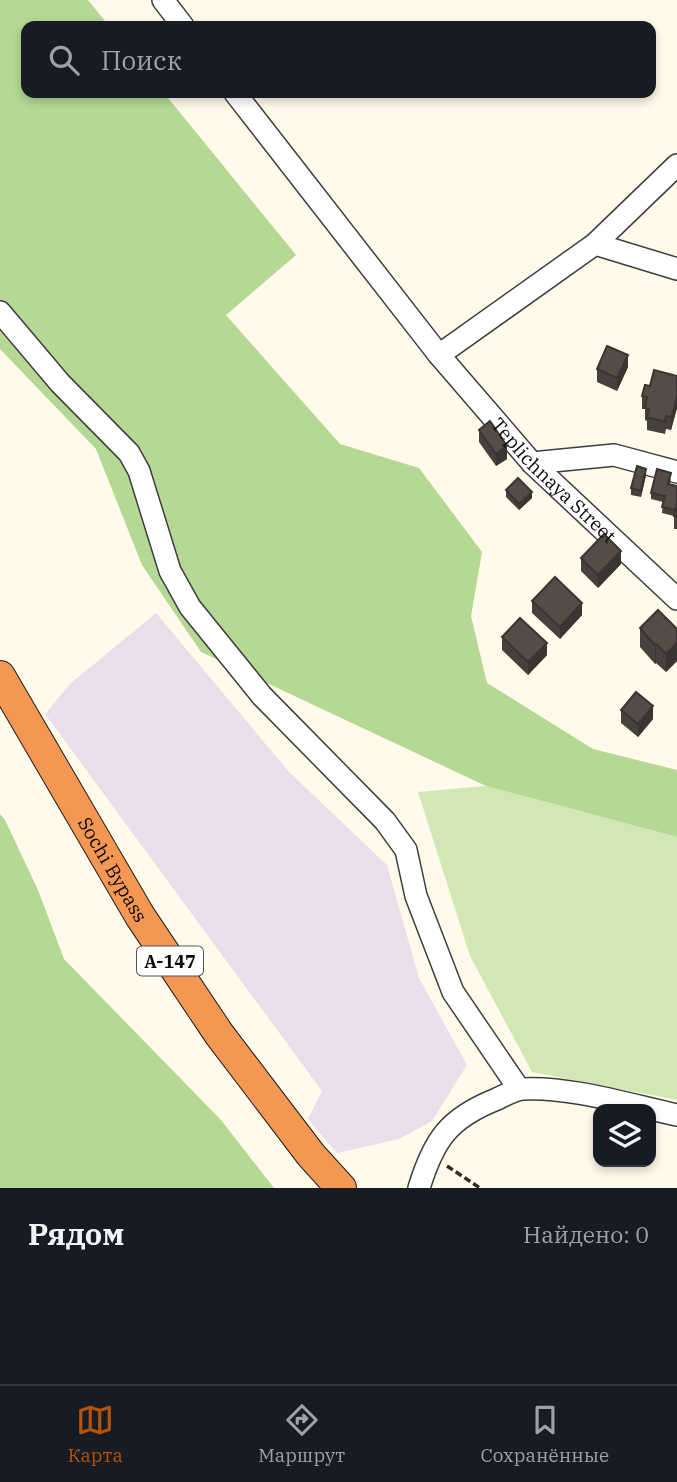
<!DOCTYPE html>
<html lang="ru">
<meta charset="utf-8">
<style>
:root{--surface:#171b24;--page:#20242c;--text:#f1f3f6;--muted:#9ea1a6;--line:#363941;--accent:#b45309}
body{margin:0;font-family:"IBM Plex Serif",serif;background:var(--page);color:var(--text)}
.controls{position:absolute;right:21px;bottom:21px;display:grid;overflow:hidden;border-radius:14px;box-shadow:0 4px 10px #0003}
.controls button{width:63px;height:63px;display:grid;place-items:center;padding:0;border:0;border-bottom:2px solid var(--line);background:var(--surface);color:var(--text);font:35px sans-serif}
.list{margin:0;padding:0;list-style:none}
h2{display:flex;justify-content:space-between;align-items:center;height:91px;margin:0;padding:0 28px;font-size:30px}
h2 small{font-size:23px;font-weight:400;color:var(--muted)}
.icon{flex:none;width:38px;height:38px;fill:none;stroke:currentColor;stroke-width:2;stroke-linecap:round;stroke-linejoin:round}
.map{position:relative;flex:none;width:677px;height:1188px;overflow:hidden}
.search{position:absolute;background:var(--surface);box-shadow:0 4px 10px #0003;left:21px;right:21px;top:21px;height:77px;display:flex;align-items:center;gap:18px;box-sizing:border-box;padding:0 24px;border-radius:14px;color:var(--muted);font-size:26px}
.sheet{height:196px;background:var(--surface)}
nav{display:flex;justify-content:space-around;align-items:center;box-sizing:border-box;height:98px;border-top:2px solid var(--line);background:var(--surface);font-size:19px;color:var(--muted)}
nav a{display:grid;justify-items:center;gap:4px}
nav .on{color:var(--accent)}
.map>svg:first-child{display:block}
</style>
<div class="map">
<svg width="677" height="1188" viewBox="0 0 677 1188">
<rect width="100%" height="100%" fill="#fffae9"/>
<!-- industrial -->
<path fill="#e8dfea" d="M 156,613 L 289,772 L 387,865 L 419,978 L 467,1065 L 432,1121 L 399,1139 L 337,1153 L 308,1119 L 322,1091 L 45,714 L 70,684 Z"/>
<!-- green -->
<path fill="#d1e8b4" d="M 486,786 L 677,837 L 677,1100 L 532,1072 L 470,956 L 418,792 Z"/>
<!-- forest -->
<path fill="#b5d894" d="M 0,0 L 88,0 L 109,26 L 26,26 L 26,93 L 164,93 L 296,255 L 226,315 L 340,444 L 419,468 L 482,552 L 471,616 L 487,683 L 593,749 L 677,770 L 677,837 L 486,786 L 201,652 L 142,565 L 96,449 L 0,349 Z
M 0,814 L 5,820 L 38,890 L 64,959 L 221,1120 L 274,1188 L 0,1188 Z"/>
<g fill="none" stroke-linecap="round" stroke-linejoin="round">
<defs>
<g id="minor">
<path d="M 163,0 L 183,26"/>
<path id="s1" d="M 235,93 L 439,355 L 532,463 L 677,599"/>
<path d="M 595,244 L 677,269"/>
<path d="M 0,312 L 60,383 L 129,453 L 139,471 L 170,571 L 190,607 L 262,696 L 385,821 L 406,850 L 416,896 L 453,992 L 519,1089"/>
<path d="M 439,355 L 595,244 L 677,165"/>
<path d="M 532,463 L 614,455 L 677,472"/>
<path d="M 419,1188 C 434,1139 449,1118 497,1099 C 505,1095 514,1090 522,1089 C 569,1086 631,1105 677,1115"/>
</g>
<g id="highway">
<path id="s2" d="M 0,676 L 140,916 L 219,1034 L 311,1155 L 341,1188"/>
</g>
</defs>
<!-- minor casing -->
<use href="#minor" stroke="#3e3e3e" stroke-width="24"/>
<!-- highway casing -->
<use href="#highway" stroke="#1c1c1c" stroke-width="32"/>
<!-- path -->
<path stroke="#2d2d2d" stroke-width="3.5" stroke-dasharray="7 3.5" stroke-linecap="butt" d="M 447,1166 L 480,1188"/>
<!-- minor -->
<use href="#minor" stroke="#fff" stroke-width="21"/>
<!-- highway -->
<use href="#highway" stroke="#f39753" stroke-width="30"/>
</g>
<!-- wall -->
<path fill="#47413d" d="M 628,367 L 617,391 L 597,382 L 597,369 Z
M 677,376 L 677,408 L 671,430 L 666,429 L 665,434 L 647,430 L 647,421 L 645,420 L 645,409 L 642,409 L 642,396 L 650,386 Z
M 479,430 L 507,459 L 496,466 L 479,442 Z
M 646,475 L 641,497 L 631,495 L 631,488 Z
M 671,479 L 670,484 L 677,486 L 677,529 L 674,529 L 674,516 L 662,513 L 663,502 L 651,499 L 651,493 Z
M 506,490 L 532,498 L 519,510 L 506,497 Z
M 581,558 L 621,564 L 598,588 L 581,571 Z
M 532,601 L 582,615 L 560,639 L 532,613 Z
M 640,628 L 677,629 L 677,661 L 666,672 L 656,663 L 655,664 L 640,647 Z
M 502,637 L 547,655 L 528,675 L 502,650 Z
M 621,710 L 653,719 L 638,737 L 621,723 Z"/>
<!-- shaded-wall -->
<path fill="#3a3532" d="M 628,355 L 628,367 L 617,391 L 617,378 Z
M 677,396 L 677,408 L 671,430 L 671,417 Z
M 507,446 L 507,459 L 496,466 L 496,454 Z
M 646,469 L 646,475 L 641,497 L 641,491 Z
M 532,492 L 532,498 L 519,510 L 519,504 Z
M 621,551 L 621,564 L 598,588 L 598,575 Z
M 582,603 L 582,615 L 560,639 L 560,627 Z
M 547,643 L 547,655 L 528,675 L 528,662 Z
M 677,643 L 677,661 L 666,672 L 666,654 Z
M 656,644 L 656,663 L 655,664 L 655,645 Z
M 653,706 L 653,719 L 638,737 L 638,724 Z"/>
<!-- building -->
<path fill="#534c47" stroke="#3a3532" stroke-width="2" d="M 607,346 L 628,355 L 617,378 L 597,369 Z
M 654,370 L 677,376 L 677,396 L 675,406 L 671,417 L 666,416 L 665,422 L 647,417 L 649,409 L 645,408 L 647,397 L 642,396 L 645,385 L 650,386 Z
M 490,421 L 507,446 L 496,454 L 479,430 Z
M 637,466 L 646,469 L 641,491 L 631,488 Z
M 657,469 L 671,473 L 668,484 L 677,486 L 677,504 L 675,510 L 662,507 L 665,496 L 651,493 Z
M 518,478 L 532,492 L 519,504 L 506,490 Z
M 677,504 L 677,517 L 674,516 Z
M 604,534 L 621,551 L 598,575 L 581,558 Z
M 555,577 L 582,603 L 560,627 L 532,601 Z
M 658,610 L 677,629 L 677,643 L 666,654 L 656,644 L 655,645 L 640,628 Z
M 520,618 L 547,643 L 528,662 L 502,637 Z
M 636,692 L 653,706 L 638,724 L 621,710 Z"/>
<g text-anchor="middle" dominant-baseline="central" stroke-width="7" stroke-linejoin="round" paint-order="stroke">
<!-- shield labels -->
<rect fill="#fff" stroke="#545454" stroke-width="2" x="137" y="946.5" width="66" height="29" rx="5"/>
<g font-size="18" font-weight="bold" fill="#0b0b0b">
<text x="170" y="961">А-147</text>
</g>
<!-- street labels -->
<g font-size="19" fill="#0b0b0b" stroke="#fff">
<text stroke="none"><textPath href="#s1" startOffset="502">Teplichnaya Street</textPath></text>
<text stroke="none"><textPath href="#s2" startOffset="224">Sochi Bypass</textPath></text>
</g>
</g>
</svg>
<div class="controls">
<button><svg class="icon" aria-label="layers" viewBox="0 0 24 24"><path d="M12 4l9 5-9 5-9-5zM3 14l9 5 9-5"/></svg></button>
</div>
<div class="search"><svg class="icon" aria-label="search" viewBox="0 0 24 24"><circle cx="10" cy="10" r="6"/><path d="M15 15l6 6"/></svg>Поиск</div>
</div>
<section class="sheet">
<h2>Рядом<small>Найдено: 0</small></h2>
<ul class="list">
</ul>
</section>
<nav>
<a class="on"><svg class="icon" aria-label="map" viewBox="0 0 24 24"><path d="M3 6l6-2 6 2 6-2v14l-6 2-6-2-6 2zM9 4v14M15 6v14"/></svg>Карта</a>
<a><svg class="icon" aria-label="directions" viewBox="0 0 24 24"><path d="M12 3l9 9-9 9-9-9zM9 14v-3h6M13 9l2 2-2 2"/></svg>Маршрут</a>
<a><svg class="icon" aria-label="saved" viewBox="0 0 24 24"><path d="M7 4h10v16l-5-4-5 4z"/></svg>Сохранённые</a>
</nav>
